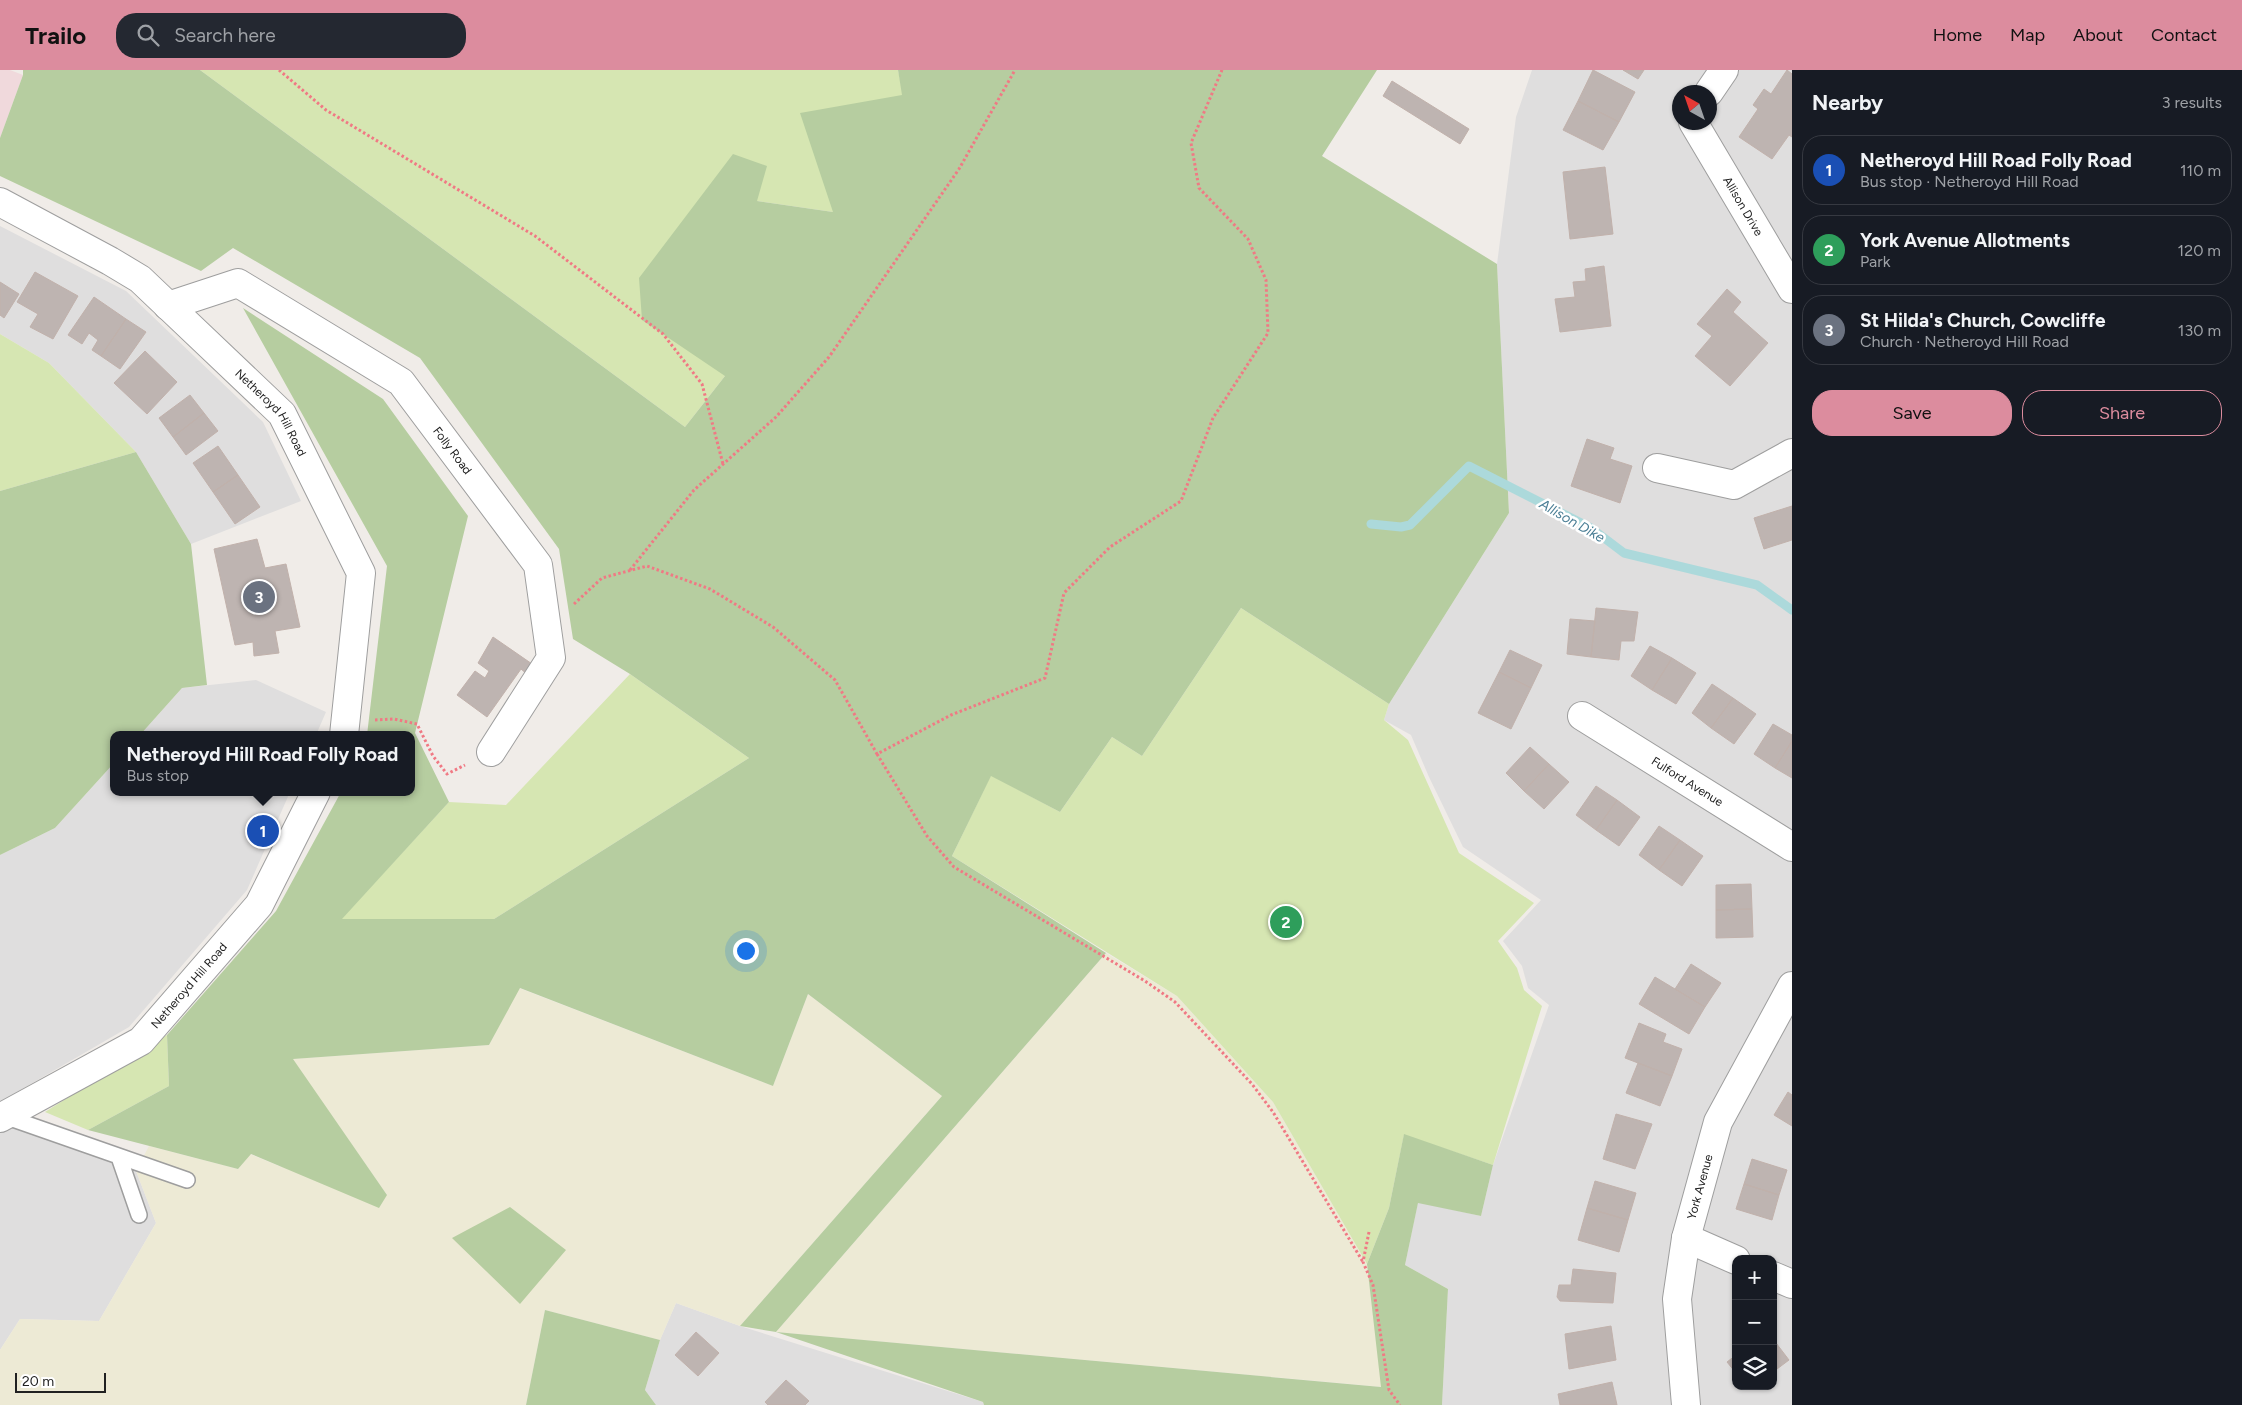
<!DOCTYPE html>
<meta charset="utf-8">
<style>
:root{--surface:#171b24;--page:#242831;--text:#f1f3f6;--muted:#9ea1a6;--line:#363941;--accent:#dc8c9e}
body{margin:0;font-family:Figtree,sans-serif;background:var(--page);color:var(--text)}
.controls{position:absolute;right:15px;bottom:15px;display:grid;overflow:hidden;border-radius:10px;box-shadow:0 1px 4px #0004}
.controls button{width:45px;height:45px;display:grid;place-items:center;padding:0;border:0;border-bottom:1px solid var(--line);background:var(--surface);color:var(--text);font:25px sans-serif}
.compass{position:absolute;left:1672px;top:15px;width:45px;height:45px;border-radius:50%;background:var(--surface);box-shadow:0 1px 4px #0004;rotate:320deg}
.scale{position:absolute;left:15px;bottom:12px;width:91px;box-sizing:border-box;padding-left:5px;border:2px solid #212121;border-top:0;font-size:14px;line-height:18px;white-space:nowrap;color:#212121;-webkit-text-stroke:4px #fff;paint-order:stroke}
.you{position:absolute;left:745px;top:880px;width:18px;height:18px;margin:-12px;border:4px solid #fff;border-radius:50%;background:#1a73e8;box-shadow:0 0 0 8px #1a73e833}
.badge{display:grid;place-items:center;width:32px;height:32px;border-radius:50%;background:var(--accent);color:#fff;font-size:16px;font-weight:700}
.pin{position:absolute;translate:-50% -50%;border:2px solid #fff;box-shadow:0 1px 5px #0006}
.popup{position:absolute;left:110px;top:661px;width:305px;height:65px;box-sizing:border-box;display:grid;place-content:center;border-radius:10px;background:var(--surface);filter:drop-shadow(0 1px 4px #0005);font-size:16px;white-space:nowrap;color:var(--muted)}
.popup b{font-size:19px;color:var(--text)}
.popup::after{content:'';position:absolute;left:50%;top:100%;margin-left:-10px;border:10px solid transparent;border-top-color:var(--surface)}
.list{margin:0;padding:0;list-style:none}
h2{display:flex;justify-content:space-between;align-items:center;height:65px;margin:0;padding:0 20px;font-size:21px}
h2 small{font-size:16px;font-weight:400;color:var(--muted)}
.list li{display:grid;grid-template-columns:32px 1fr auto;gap:15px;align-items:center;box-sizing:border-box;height:70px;margin:0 10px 10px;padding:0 10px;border:1px solid var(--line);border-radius:20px}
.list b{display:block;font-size:19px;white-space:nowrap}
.list p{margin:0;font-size:16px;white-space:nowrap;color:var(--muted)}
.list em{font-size:16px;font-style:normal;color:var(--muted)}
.actions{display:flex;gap:10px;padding:15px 20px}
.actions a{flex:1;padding:11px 0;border:1px solid var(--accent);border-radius:20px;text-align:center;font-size:18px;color:var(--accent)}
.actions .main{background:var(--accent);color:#111}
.icon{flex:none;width:28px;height:28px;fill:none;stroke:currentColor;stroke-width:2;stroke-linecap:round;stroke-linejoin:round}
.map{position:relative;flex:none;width:1792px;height:1335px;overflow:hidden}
header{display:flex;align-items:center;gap:30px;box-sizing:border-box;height:70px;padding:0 25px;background:var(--accent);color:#111}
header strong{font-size:24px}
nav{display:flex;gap:28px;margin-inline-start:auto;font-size:18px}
.search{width:350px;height:45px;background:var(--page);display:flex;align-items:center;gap:12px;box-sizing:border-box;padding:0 18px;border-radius:20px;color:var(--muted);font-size:19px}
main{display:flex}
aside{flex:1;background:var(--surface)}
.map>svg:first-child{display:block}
</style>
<header>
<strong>Trailo</strong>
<div class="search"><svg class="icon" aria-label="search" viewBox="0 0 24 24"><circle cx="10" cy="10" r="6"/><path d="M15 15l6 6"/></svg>Search here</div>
<nav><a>Home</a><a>Map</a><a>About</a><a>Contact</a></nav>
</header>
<main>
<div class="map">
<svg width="1792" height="1335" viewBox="0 0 1792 1335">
<rect width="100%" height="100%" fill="#f0ece8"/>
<!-- residential -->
<path fill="#dfdede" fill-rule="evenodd" d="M 1532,0 L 1792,0 L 1792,1335 L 1442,1335 L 1448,1219 L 1405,1195 L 1418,1132 L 1481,1146 L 1493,1095 L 1549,935 L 1528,918 L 1522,896 L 1503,871 L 1541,830 L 1463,777 L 1429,707 L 1411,665 L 1384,650 L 1389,634 L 1509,443 L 1497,194 L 1516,47 ZM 1680,22 L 1710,22 L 1710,52 L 1680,52 ZM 1736,1189 L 1773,1189 L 1773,1316 L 1736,1316 Z
M 0,156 L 126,221 L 263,352 L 301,431 L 191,474 L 136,382 L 49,293 L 0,264 Z
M 256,610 L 326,642 L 316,665 L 140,665 L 182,618 Z
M 114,693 L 114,722 L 290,722 L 247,820 L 129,957 L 17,1022 L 37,1064 L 136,1101 L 156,1153 L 99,1251 L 20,1249 L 0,1280 L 0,785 L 55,758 Z
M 676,1233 L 740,1256 L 983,1332 L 984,1335 L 656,1335 L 645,1320 L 660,1270 Z"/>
<!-- commercial -->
<path fill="#f0d9dc" d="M 0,0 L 10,0 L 23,5 L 0,68 Z"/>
<!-- farmland -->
<path fill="#edead5" d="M 1106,883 L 1177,926 L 1273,1032 L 1367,1194 L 1382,1317 L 776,1262 Z
M 519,918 L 773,1016 L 808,924 L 942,1026 L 740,1256 L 676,1233 L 660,1270 L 545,1240 L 526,1335 L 0,1335 L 0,1280 L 20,1249 L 99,1251 L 156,1153 L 136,1101 L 149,1076 L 238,1099 L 250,1084 L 279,1096 L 387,1125 L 292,989 L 489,975 Z"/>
<!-- grass -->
<path fill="#d6e6b2" d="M 200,0 L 898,0 L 903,25 L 833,142 L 757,131 L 733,84 L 725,306 L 685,357 Z
M 0,264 L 49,293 L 136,382 L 0,421 Z
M 1241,538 L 1389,634 L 1384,650 L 1408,670 L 1459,783 L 1534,833 L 1498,871 L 1517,898 L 1524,920 L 1542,936 L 1493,1095 L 1404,1065 L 1389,1138 L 1367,1194 L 1273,1032 L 1177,926 L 952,786 L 991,705 L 1060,742 L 1112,667 L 1142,686 Z
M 630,604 L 749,688 L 494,849 L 341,849 L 449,732 L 506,735 Z
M 167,965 L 169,1016 L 88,1060 L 45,1042 Z"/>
<!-- forest -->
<path fill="#b6cda0" d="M 23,0 L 200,0 L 685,357 L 725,306 L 642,250 L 639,208 L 733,84 L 767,96 L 757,131 L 833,142 L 800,43 L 902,25 L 898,0 L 1377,0 L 1322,86 L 1497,194 L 1509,443 L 1389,634 L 1241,538 L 1142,686 L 1112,667 L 1060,742 L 991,706 L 952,786 L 1106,883 L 776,1262 L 1381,1317 L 1367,1194 L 1389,1138 L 1404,1064 L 1493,1095 L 1481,1146 L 1418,1133 L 1405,1195 L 1448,1219 L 1442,1335 L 984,1335 L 983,1332 L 776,1262 L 740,1256 L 942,1026 L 808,924 L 773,1016 L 520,918 L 489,975 L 293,989 L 387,1125 L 379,1138 L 251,1084 L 238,1099 L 88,1060 L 169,1016 L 167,965 L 276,841 L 341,722 L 412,722 L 412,665 L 367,665 L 387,496 L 243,238 L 383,329 L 468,446 L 415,663 L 449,732 L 342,849 L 494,849 L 749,688 L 630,604 L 573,569 L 559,479 L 420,288 L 233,178 L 201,201 L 0,106 L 0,68 L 23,5 Z
M 136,382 L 191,474 L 207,615 L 182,618 L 140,665 L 114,665 L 114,693 L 55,758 L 0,785 L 0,421 Z
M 510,1137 L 566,1180 L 520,1234 L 452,1168 Z
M 545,1240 L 660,1270 L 645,1320 L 656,1335 L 526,1335 Z"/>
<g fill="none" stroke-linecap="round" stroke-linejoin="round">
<!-- stream -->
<path stroke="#acd9db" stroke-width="9" d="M 1371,454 L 1401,457 L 1410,455 L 1469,396 L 1591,458 L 1624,483 L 1757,515 L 1792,540"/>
</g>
<!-- building -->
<path fill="#beb4b1" stroke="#c1b1ab" d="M 1593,0 L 1635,22 L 1619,52 L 1578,31 Z
M 1623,0 L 1644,0 L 1638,9 Z
M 1787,0 L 1792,4 L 1792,67 L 1789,65 L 1772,89 L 1739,67 L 1758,39 L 1753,35 L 1764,19 L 1771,24 Z
M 1392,11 L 1469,59 L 1460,74 L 1383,26 Z
M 1578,31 L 1619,52 L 1603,80 L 1563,60 Z
M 1605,97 L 1613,164 L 1570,169 L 1563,102 Z
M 1604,196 L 1611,256 L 1560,262 L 1555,229 L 1575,227 L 1573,212 L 1586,211 L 1585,199 Z
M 35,202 L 78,226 L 53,269 L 30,257 L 38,244 L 17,232 Z
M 0,212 L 19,224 L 4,248 L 0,245 Z
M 1727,219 L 1741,232 L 1733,242 L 1768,273 L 1730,316 L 1695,286 L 1712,266 L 1697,254 Z
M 94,227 L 126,249 L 101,286 L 92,280 L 98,270 L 89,263 L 82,274 L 68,265 Z
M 126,249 L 146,262 L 120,299 L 101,286 Z
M 145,281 L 177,312 L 147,344 L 114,313 Z
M 190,325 L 204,343 L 173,367 L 159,348 Z
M 204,343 L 218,361 L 186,385 L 173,367 Z
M 1587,369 L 1614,378 L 1610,389 L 1632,396 L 1620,433 L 1571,416 Z
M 218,376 L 238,405 L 213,422 L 193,393 Z
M 238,405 L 260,437 L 235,454 L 213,422 Z
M 1792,436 L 1792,470 L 1764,479 L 1754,448 Z
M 257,469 L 265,498 L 286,494 L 300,557 L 275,561 L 279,583 L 254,586 L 253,572 L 235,575 L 214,479 Z
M 1596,538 L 1638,542 L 1634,571 L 1621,571 L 1619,590 L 1591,587 Z
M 1570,549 L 1595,551 L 1591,587 L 1567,584 Z
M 493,567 L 535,596 L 528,605 L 521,599 L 487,647 L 457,625 L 475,601 L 485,608 L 489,601 L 478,593 Z
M 1650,576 L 1672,588 L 1652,620 L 1631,606 Z
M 1510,580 L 1542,595 L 1531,618 L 1499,602 Z
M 1672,588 L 1696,603 L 1676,634 L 1652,620 Z
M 1499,602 L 1531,618 L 1511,659 L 1478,643 Z
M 1712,614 L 1733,628 L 1711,658 L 1692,643 Z
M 1733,628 L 1756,644 L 1734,674 L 1711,658 Z
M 1773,654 L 1792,665 L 1792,671 L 1775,698 L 1754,684 Z
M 1792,671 L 1792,708 L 1775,698 Z
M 1530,677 L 1549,694 L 1524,721 L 1506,703 Z
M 1549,694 L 1569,712 L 1544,739 L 1524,721 Z
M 1596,716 L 1617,730 L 1596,760 L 1576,745 Z
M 1617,730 L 1640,747 L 1619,776 L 1596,760 Z
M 1659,756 L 1680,770 L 1659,800 L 1639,785 Z
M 1680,770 L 1703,786 L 1682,816 L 1659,800 Z
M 1751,814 L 1752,839 L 1716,840 L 1716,815 Z
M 1752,839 L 1753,867 L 1716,868 L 1716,840 Z
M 1691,894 L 1721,913 L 1705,937 L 1675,919 Z
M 1655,907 L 1705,937 L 1689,964 L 1639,934 Z
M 1639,953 L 1666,964 L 1663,972 L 1682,979 L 1672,1006 L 1625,988 Z
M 1638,993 L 1672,1006 L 1660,1036 L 1626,1023 Z
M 1788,1022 L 1792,1025 L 1792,1056 L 1774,1045 Z
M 1616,1044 L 1652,1054 L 1635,1099 L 1603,1089 Z
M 1752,1089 L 1787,1100 L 1779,1125 L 1744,1114 Z
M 1595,1111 L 1636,1123 L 1628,1150 L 1587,1138 Z
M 1744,1114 L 1779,1125 L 1772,1150 L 1736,1139 Z
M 1587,1138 L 1628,1150 L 1619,1182 L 1578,1170 Z
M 1573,1199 L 1616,1203 L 1613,1233 L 1560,1231 L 1557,1227 L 1559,1215 L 1571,1215 Z
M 1611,1256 L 1616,1290 L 1569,1299 L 1565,1264 Z
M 696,1262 L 719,1283 L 698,1306 L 675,1285 Z
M 1773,1269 L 1789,1290 L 1773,1302 Z
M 1736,1285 L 1736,1303 L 1727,1292 Z
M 786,1310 L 809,1331 L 805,1335 L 768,1335 L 765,1332 Z
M 1612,1312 L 1617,1335 L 1560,1335 L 1558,1324 Z"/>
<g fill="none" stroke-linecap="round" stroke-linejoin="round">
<defs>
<path id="service" d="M 4,1046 L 187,1110
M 119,1087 L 139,1145"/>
<g id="minor">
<path d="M 1709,22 L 1724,0"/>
<path id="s1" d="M 1693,52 L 1792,219"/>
<path id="s2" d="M 0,132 L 110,191 L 140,209 L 282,344 L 361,503 L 344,665"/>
<path id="s3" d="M 168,236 L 238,213 L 401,312 L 538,495 L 551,588 L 491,682"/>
<path d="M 1657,398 L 1734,415 L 1792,383"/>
<path id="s4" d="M 1582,646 L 1792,777"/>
<path id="s5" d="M 0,1048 L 141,971 L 259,835 L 316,722"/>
<path d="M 1686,1168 L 1736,1190"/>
<path d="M 1773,1206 L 1792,1214"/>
<path id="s6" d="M 1686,1335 L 1677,1229 L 1686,1168 L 1718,1052 L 1792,916"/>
</g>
</defs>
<!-- service casing -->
<use href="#service" stroke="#9e9e9e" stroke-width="18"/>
<!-- minor casing -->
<use href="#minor" stroke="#9e9e9e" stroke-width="30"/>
<!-- path -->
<path stroke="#f07984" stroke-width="3" stroke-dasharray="2.5 2.5" stroke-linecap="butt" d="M 279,0 L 326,40 L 535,166 L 663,264 L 702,314 L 723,394
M 630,500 L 694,420 L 776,347 L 829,287 L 959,99 L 1015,0
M 574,534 L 602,508 L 647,496 L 710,519 L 773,557 L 835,610 L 877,684 L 951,645 L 1045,608 L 1064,523 L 1110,477 L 1181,431 L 1213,348 L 1268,263 L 1266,210 L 1248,169 L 1199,118 L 1191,73 L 1222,0
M 375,650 L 394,649 L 417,654 L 433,686 L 447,704 L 465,695
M 877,684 L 927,766 L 954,797 L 1145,911 L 1175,932 L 1252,1014 L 1273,1042 L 1363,1192
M 1369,1162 L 1363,1192 L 1373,1215 L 1389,1320 L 1400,1335"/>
<!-- service -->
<use href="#service" stroke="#fff" stroke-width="15"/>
<!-- minor -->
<use href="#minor" stroke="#fff" stroke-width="28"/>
</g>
<g text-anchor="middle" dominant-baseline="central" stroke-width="5" stroke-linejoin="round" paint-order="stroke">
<!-- street labels -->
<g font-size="12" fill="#212121" stroke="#fff">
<text stroke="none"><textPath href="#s1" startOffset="98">Allison Drive</textPath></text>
<text stroke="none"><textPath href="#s2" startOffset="348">Netheroyd Hill Road</textPath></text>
<text stroke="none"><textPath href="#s3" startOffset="350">Folly Road</textPath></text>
<text stroke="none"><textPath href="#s4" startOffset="124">Fulford Avenue</textPath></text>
<text stroke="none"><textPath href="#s5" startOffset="234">Netheroyd Hill Road</textPath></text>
<text stroke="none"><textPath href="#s6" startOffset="221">York Avenue</textPath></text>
</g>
<!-- water labels -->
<g font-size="14" font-style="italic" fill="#497d94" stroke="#fff">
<text transform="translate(1572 451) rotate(30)">Allison Dike</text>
</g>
</g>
</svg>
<div class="controls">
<button>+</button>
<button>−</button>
<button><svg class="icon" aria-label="layers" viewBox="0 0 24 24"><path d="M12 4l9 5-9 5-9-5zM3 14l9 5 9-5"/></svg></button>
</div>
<svg class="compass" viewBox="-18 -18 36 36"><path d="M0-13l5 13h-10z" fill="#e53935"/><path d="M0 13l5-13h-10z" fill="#9ea1a6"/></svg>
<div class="scale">20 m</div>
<div class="you"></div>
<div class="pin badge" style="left:263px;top:761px;background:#1a4fb4">1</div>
<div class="popup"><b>Netheroyd Hill Road Folly Road</b>Bus stop</div>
<div class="pin badge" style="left:1286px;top:852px;background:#2e9e5b">2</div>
<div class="pin badge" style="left:259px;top:527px;background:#6b7280">3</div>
</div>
<aside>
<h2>Nearby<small>3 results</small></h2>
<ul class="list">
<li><span class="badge" style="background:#1a4fb4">1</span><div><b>Netheroyd Hill Road Folly Road</b><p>Bus stop · Netheroyd Hill Road</p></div><em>110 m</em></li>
<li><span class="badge" style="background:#2e9e5b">2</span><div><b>York Avenue Allotments</b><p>Park</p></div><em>120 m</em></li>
<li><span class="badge" style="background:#6b7280">3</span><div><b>St Hilda's Church, Cowcliffe</b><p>Church · Netheroyd Hill Road</p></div><em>130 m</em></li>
</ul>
<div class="actions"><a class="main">Save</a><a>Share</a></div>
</aside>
</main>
